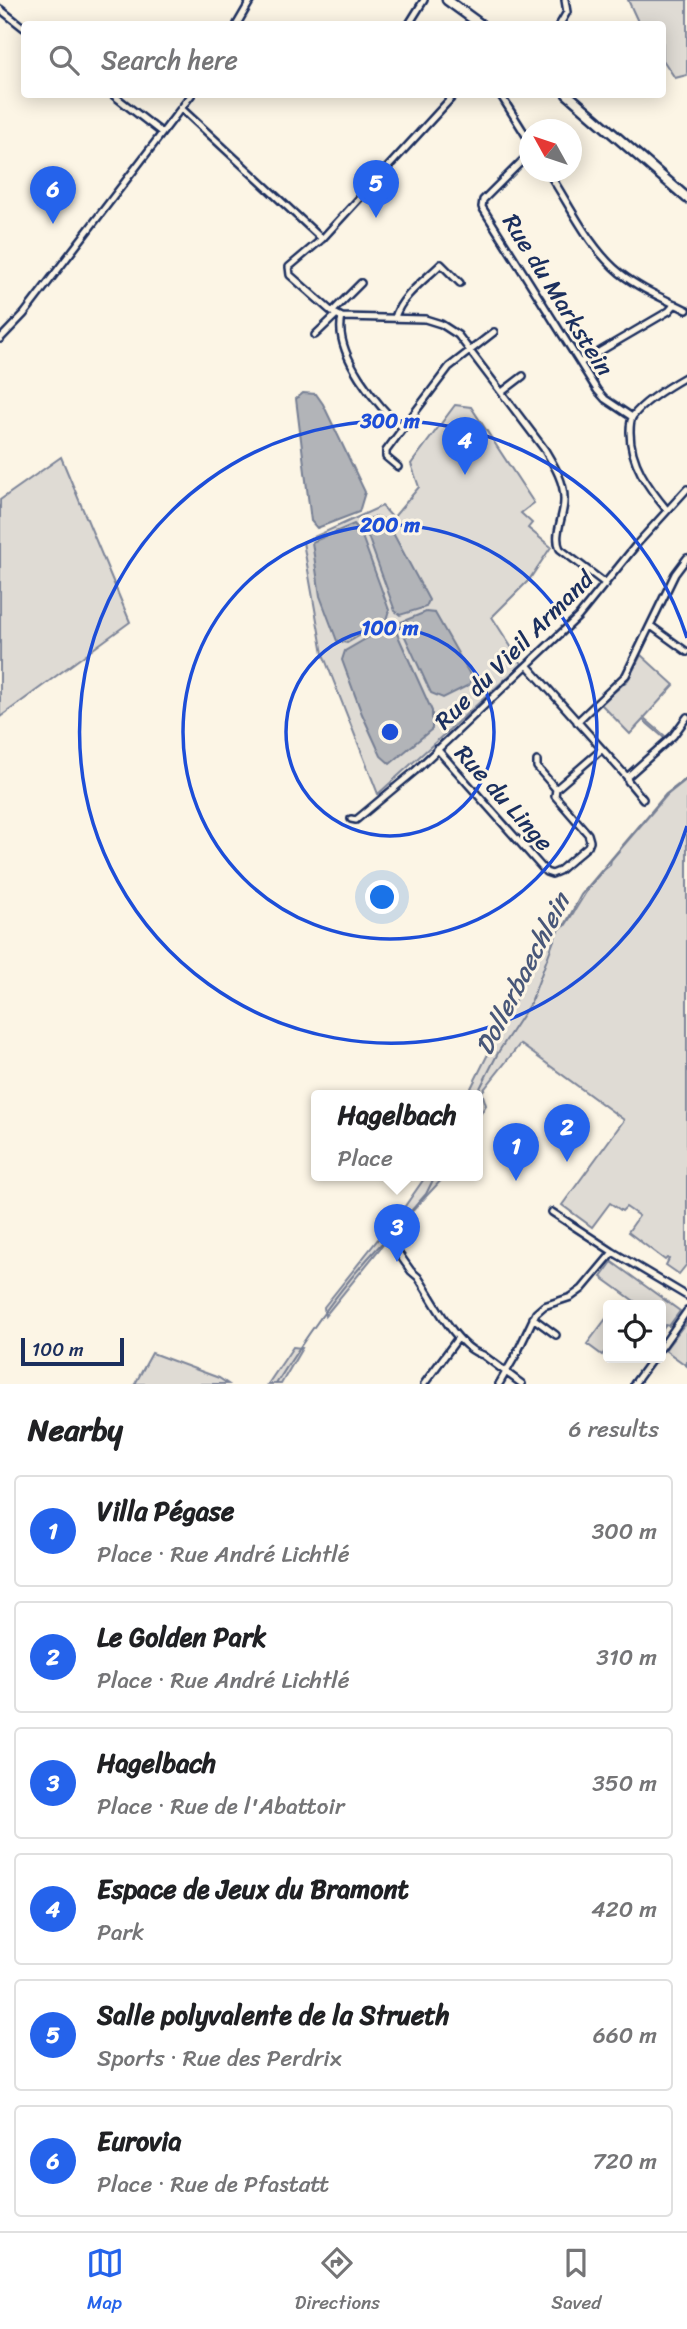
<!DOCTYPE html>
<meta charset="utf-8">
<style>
:root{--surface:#fff;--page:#f2f2f2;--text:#202124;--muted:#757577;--line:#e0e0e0;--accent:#2563eb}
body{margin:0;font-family:Sriracha,sans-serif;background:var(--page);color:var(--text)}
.controls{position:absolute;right:21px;bottom:21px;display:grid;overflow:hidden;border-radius:7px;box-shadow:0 4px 18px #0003}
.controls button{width:63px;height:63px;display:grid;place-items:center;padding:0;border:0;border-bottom:2px solid var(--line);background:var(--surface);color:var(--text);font:35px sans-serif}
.compass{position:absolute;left:519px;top:119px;width:63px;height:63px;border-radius:50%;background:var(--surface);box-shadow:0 4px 18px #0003;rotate:310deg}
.scale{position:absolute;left:21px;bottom:18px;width:103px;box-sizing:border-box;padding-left:7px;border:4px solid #1b2f5e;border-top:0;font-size:19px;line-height:24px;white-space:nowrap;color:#1b2f5e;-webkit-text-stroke:5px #fcf5e5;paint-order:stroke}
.you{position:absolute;left:383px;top:898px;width:24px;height:24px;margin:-18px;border:5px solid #fff;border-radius:50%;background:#1a73e8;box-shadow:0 0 0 10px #1a73e833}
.badge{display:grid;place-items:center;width:46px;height:46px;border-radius:50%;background:var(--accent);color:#fff;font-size:23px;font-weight:700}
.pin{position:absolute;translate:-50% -58px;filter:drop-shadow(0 2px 4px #0008)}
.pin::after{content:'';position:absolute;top:37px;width:24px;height:21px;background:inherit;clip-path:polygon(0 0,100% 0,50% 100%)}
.popup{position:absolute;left:311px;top:1090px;width:172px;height:91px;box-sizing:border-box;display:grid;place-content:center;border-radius:7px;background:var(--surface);filter:drop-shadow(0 2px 5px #0005);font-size:23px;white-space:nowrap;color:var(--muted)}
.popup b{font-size:26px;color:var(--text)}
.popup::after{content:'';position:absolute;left:50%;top:100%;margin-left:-14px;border:14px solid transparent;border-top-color:var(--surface)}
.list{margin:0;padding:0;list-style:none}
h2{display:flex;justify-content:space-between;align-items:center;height:91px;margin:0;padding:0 28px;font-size:30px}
h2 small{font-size:23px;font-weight:400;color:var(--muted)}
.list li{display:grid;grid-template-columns:46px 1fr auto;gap:21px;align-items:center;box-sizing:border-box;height:112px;margin:0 14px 14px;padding:0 14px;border:2px solid var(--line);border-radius:7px}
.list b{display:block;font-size:26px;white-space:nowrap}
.list p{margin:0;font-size:23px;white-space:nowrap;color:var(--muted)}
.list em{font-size:23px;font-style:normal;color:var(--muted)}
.icon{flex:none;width:38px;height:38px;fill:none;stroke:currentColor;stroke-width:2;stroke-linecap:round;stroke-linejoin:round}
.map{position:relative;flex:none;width:687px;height:1384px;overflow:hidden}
.search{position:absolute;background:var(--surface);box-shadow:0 4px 18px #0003;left:21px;right:21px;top:21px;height:77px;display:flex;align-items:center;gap:18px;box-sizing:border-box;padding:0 24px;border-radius:7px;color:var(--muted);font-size:26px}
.sheet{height:847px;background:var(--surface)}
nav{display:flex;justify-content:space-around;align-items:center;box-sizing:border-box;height:98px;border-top:2px solid var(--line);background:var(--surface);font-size:19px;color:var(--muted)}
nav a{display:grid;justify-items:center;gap:4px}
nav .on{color:var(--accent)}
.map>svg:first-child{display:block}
</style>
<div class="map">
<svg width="687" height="1384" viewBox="0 0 687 1384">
<rect width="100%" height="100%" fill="#fcf5e5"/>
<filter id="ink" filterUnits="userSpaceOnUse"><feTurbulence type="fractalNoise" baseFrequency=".0143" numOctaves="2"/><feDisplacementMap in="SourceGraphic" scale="14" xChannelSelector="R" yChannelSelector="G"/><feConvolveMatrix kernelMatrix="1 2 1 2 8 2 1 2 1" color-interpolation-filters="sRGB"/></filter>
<g filter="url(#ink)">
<!-- green -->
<path fill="#dfdbd4" stroke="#7d8599" stroke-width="2" d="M 628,0 L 687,0 L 687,75 L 675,78 L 663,60 L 662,24 L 639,24 Z
M 455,405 L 471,407 L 534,503 L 521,513 L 532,523 L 528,528 L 551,547 L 529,580 L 492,617 L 522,664 L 378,794 L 323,654 L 303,542 L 382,506 L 393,518 L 419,487 L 411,464 Z
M 61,457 L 130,622 L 0,717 L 0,500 Z
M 641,655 L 674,685 L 644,718 L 665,736 L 664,738 L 643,720 L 630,734 L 601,704 L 628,680 Z
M 687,779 L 687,1264 L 679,1274 L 666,1265 L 669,1259 L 667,1258 L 665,1260 L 628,1232 L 639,1216 L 626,1207 L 622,1211 L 610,1203 L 592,1227 L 562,1205 L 624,1120 L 520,1044 L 482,1092 L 486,1105 L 478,1118 L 478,1096 L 467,1096 L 556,918 L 565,926 C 580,904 589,881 610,865 L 611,860 L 667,795 Z
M 426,1176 L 445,1176 L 394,1231 L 325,1316 L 324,1307 L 379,1238 L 397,1221 L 403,1209 Z
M 612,1262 L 680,1311 L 669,1326 L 666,1325 L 661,1332 L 661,1305 L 631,1305 L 634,1301 L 601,1277 Z
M 608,1316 L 608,1347 L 602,1355 L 587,1344 Z
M 687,1321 L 687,1366 L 665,1350 Z
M 293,1347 L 302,1348 L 281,1384 L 268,1384 Z
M 152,1353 L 219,1378 L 228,1384 L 135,1384 Z"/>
<!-- water -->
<path fill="#b2b4b8" stroke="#767f94" stroke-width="2" d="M 303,393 L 316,394 L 323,404 L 365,492 L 359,512 L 317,528 L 311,521 L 296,399 Z
M 376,517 L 386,520 L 429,600 L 426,607 L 400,615 L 395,611 L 365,528 L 368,519 Z
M 354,524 L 360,531 L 389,610 L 386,620 L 347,643 L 337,641 L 320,596 L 312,542 Z
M 426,612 L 435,613 L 472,678 L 469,685 L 443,698 L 431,693 L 400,626 L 401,622 Z
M 388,626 L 394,627 L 432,711 L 432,729 L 390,764 L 381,756 L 362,714 L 342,660 L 345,651 Z"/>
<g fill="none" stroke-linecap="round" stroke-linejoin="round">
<!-- stream -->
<path stroke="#767f94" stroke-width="2" d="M 476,1096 L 499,1051 L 531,1002 L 557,932 L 566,923 L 581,895 L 666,794 L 687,778
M 389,1236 L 426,1194 L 435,1176
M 276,1384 C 308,1333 343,1283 385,1240"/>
<defs>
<path id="street" d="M 0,9 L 24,28
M 237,24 L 251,0
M 409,24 L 424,0
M 560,24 L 567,12 L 565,0
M 112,94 L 161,132
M 455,94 L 322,239 L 289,267 L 290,275 L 332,312 L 342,317 L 425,319 L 441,324 L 458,335 L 545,450 C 554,465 565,483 564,501 C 564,516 553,535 560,549 L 606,584
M 500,94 L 530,142
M 181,108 L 322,239
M 530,153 L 483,200 L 482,207 L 597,390 L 605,399 L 632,417
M 548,172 C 570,205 589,248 620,273 C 640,289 665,299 687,310
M 332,312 L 361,283
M 342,317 C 333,352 377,407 403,428 L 449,367 L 494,332
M 395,318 C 400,297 426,279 441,264 L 460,283
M 315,335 L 336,315
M 0,339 L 24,314 L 192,94
M 580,363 L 669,311 L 675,304
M 502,392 L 523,376
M 398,467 L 386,457 L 386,451 L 403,428
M 667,510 C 648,487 630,463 630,432 C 630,426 630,420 633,416 C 645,400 671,385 687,376
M 651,626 L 687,652
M 527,665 L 627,777 L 673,736 L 687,717
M 577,722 L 626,675 L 675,574 L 687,558
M 437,749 L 546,872 L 552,874 L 559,871 L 588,846 L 590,841 L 588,834 L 555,796 L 556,789 L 537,767 L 537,761
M 627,777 L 628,781 L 643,799
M 556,789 L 601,750
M 351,819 L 356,820 L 415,771 L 578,617 L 637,544 L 687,489
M 552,1212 L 613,1252 L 687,1296
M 385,1234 L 411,1271 L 418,1277 C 433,1299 456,1348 483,1355 L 522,1384
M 533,1318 L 556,1335
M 661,1348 L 687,1311
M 424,1384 L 458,1338
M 499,1384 L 517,1353 L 536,1313 L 544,1306 L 571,1297 L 582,1289 L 613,1252
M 634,1384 L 653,1358"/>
<path id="secondary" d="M 447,0 L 480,24
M 567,94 L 687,198"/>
</defs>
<!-- street casing -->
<use href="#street" stroke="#1b2f5e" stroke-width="10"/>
<!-- secondary casing -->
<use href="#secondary" stroke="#1b2f5e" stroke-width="13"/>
<!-- street -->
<use href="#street" stroke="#fcf5e5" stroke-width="5"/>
<!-- secondary -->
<use href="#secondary" stroke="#fcf5e5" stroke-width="8"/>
</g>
</g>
<!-- distance rings -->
<g fill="none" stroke="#1d4ed8" stroke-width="3.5">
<circle cx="390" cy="732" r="104"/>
<circle cx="390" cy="732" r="207"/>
<path d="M687 826A311 311 0 1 1 687 638"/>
</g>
<g text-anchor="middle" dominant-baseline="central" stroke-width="6" stroke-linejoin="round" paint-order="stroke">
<!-- street labels -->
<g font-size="24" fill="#1b2f5e" stroke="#fcf5e5">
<text transform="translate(558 295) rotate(58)">Rue du Markstein</text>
<text transform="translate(514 650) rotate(-45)">Rue du Vieil Armand</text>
<text transform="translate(504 798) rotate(48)">Rue du Linge</text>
</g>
<!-- water labels -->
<g font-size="26" font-style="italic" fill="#485779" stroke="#fcf5e5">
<text transform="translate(522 974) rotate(-63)">Dollerbaechlein</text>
</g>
</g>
<circle cx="390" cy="732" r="10" fill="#1d4ed8" stroke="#fcf5e5" stroke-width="3.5"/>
<g font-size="21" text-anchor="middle" font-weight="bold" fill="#1d4ed8" stroke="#fcf5e5" stroke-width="6" stroke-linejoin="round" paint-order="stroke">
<text x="390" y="428">300 m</text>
<text x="390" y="532">200 m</text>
<text x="390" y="635">100 m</text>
</g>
</svg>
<div class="controls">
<button><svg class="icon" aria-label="locate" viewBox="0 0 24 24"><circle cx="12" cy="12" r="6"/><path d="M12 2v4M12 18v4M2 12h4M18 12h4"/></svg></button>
</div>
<svg class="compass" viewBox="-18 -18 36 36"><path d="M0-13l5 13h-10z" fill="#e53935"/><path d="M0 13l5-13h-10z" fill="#757577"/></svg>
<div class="scale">100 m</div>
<div class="you"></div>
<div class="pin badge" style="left:516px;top:1181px">1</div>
<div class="pin badge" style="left:567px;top:1162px">2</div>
<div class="pin badge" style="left:397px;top:1262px">3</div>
<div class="popup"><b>Hagelbach</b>Place</div>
<div class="pin badge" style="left:465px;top:475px">4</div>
<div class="pin badge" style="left:376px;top:218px">5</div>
<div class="pin badge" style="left:53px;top:224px">6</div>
<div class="search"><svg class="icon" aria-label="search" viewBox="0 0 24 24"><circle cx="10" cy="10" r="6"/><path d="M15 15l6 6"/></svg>Search here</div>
</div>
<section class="sheet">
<h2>Nearby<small>6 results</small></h2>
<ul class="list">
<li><span class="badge">1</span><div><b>Villa Pégase</b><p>Place · Rue André Lichtlé</p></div><em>300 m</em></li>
<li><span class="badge">2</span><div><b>Le Golden Park</b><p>Place · Rue André Lichtlé</p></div><em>310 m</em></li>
<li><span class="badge">3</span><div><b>Hagelbach</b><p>Place · Rue de l'Abattoir</p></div><em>350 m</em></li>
<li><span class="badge">4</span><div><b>Espace de Jeux du Bramont</b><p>Park</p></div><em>420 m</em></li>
<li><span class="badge">5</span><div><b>Salle polyvalente de la Strueth</b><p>Sports · Rue des Perdrix</p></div><em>660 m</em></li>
<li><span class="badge">6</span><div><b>Eurovia</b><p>Place · Rue de Pfastatt</p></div><em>720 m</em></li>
</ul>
</section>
<nav>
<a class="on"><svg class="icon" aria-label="map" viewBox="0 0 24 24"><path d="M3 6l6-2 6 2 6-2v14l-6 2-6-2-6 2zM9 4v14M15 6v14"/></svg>Map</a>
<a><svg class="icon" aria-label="directions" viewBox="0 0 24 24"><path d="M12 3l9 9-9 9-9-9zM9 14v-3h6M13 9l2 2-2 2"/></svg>Directions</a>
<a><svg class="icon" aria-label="saved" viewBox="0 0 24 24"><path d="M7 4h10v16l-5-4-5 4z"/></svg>Saved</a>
</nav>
